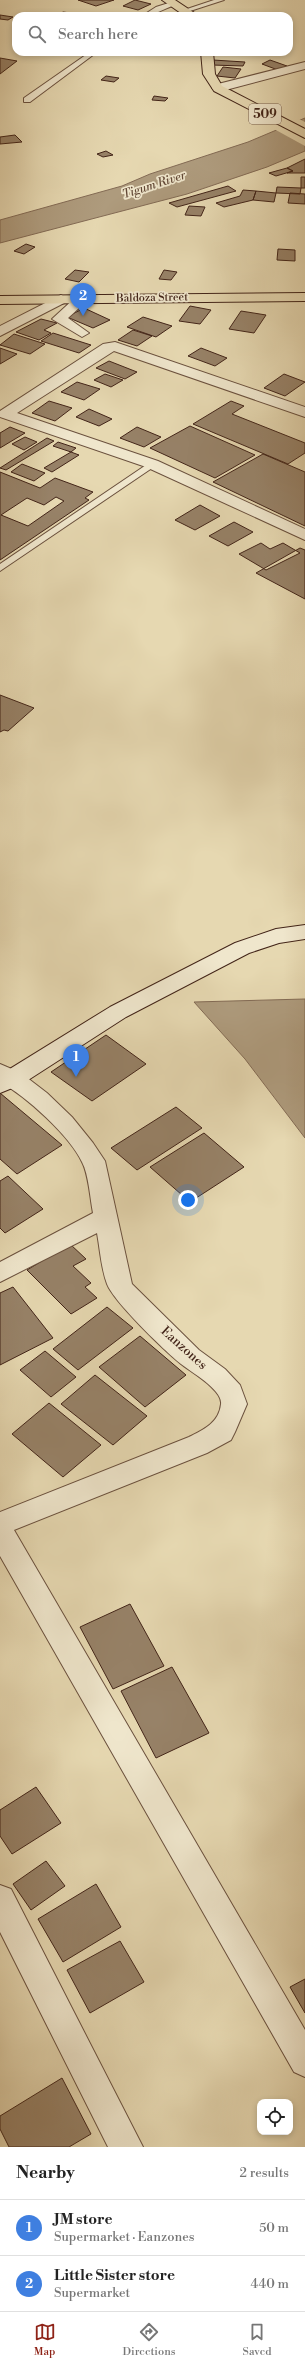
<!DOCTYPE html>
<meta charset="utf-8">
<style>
:root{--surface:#fff;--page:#f2f2f2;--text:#222;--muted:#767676;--line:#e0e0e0;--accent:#8f2418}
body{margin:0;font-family:"Libre Bodoni",serif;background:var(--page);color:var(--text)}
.controls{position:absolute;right:12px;bottom:12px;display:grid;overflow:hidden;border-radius:8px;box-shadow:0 2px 6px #0003}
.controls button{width:36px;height:36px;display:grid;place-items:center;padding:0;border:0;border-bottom:1px solid var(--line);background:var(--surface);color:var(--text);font:20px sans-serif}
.you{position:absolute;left:188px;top:1200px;width:14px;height:14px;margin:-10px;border:3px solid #fff;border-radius:50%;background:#1a73e8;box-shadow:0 0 0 6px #1a73e833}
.badge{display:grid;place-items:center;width:26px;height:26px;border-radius:50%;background:var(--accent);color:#fff;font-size:13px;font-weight:700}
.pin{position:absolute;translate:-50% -33px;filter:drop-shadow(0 1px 2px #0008)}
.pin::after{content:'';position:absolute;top:21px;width:14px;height:12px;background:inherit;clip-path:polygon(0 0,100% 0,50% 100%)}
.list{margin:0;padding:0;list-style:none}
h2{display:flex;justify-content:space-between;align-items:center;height:52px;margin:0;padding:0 16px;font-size:17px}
h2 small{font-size:13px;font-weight:400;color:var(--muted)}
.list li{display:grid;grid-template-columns:26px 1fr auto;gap:12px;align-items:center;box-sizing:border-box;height:56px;padding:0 16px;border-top:1px solid var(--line)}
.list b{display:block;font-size:15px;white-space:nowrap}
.list p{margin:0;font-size:13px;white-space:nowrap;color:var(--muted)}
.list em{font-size:13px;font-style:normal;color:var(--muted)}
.icon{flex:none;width:22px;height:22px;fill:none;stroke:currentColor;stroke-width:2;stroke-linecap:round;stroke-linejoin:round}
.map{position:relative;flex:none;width:305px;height:2147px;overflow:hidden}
.search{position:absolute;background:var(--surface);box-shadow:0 2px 6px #0003;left:12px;right:12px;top:12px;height:44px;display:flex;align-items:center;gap:10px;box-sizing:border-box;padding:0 14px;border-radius:12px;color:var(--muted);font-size:15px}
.sheet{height:164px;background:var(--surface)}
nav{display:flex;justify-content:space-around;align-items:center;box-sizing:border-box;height:56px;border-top:1px solid var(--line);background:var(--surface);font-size:11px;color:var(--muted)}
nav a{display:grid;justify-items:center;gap:2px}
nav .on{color:var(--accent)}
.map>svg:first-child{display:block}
</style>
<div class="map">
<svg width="305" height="2147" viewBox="0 0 305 2147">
<rect width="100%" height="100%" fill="#e6d8b1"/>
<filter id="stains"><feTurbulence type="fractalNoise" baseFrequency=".005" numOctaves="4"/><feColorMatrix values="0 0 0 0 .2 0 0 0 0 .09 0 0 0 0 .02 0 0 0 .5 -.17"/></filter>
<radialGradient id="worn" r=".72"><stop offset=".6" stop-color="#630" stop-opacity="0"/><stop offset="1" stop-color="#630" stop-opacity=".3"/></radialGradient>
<!-- water -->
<path fill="#ae9b7d" stroke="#836b55" d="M 305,118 L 305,151 L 267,167 L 187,194 L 0,243 L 0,220 L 122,186 L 150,174 L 248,142 Z
M 305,999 L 305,1138 L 245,1059 L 194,1002 Z"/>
<!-- pier -->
<path fill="#e6d8b1" d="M 299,119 L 305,122 L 305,146 L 274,129 Z"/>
<!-- building -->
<path fill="#978268" stroke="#422418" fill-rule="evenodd" d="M 78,0 L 114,0 L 96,6 Z
M 135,0 L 151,4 L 138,10 L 123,6 Z
M 63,12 L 78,14 L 77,16 L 79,16 L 57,16 Z
M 0,15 L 13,17 L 8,20 L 0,19 Z
M 216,52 L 243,52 L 243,54 L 216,53 Z
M 0,58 L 17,61 L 0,74 Z
M 213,60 L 245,62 L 243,66 L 212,65 Z
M 270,60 L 287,66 L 278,70 L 262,64 Z
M 223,67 L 241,69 L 235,78 L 217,76 Z
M 106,76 L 119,78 L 114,82 L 101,80 Z
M 154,96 L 168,98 L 165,101 L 152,100 Z
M 15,135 L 22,142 L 0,144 L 0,137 Z
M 106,151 L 113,155 L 103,157 L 97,154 Z
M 305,159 L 305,173 L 287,173 L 293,171 L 287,168 Z
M 287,168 L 293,171 L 276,176 L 269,173 Z
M 301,177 L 305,177 L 305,188 L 301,188 Z
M 228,186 L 236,191 L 177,207 L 169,203 Z
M 277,187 L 301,188 L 300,194 L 276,193 Z
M 243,190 L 256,191 L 253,200 L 224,207 L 216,203 L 240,196 Z
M 256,191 L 276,193 L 274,202 L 253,200 Z
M 290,193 L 305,194 L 305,204 L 288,203 Z
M 189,206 L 205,207 L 201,216 L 185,215 Z
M 26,244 L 35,247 L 24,254 L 14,251 Z
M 278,249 L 295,250 L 295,261 L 277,260 Z
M 75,270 L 89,272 L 79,282 L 65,279 Z
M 164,270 L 177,272 L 171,280 L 159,279 Z
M 190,306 L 211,310 L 200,324 L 179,321 Z
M 84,308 L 110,320 L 93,328 L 67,317 Z
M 241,311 L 266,315 L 254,333 L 229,329 Z
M 143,317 L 172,326 L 156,337 L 127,327 Z
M 41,319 L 57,323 L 44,330 L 51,333 L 39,340 L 16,332 Z
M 133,330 L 152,336 L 137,346 L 118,340 Z
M 53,333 L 91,345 L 79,353 L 41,341 Z
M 14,334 L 45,344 L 30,354 L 0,345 Z
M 0,348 L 17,354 L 0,364 Z
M 201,348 L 227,358 L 215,366 L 188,356 Z
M 109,361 L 137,372 L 125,379 L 96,368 Z
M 105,374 L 123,380 L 111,387 L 94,380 Z
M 284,374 L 305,382 L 285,396 L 264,388 Z
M 77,382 L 100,389 L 84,400 L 61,392 Z
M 49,401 L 72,408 L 55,421 L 32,413 Z
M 231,401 L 244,406 L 232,414 L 305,443 L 305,453 L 288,464 L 193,424 Z
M 89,409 L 112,419 L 99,426 L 76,417 Z
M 190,426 L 255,455 L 215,478 L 150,448 Z
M 10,427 L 25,433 L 0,448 L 0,433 Z
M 137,427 L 161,437 L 144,447 L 120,438 Z
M 25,437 L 37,442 L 24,450 L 12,444 Z
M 47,438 L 54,441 L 6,470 L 0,468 Z
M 58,442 L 76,448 L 71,452 L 53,446 Z
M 71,452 L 79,455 L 52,472 L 44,468 Z
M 263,454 L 305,472 L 305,526 L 213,482 Z
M 22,464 L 45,473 L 34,481 L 11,472 Z
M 0,472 L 40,488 L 55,478 L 93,492 L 85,498 L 89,500 L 0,560 ZM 56,497 L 64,501 L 28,526 L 1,515 L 27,498 L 44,505 Z
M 200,505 L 220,516 L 195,530 L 175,520 Z
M 234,522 L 253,532 L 228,546 L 209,536 Z
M 261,543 L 270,549 L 283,543 L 300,553 L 266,570 L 239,554 Z
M 300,548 L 305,550 L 305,599 L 256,573 Z
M 0,695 L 34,708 L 8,731 L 4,730 L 0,732 Z
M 106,1035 L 146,1064 L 92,1101 L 51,1072 Z
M 0,1093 L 62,1145 L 17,1174 L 0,1159 Z
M 176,1107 L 202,1128 L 137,1170 L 111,1148 Z
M 204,1133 L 244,1167 L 190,1202 L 150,1167 Z
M 8,1176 L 43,1209 L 5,1233 L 0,1228 L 0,1181 Z
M 70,1244 L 86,1259 L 73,1266 L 91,1283 L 85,1287 L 97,1298 L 71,1314 L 27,1270 Z
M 13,1287 L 53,1338 L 0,1365 L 0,1293 Z
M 107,1307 L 133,1328 L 78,1370 L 53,1349 Z
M 140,1336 L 186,1375 L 145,1407 L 99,1367 Z
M 45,1351 L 76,1377 L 51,1397 L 20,1370 Z
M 95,1375 L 147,1416 L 113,1445 L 61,1404 Z
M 49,1403 L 101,1445 L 63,1477 L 12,1434 Z
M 130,1604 L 164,1666 L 113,1689 L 80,1627 Z
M 172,1667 L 209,1733 L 156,1758 L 121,1691 Z
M 36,1787 L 61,1823 L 12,1854 L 0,1836 L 0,1810 Z
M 46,1861 L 65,1886 L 31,1910 L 13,1884 Z
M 96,1884 L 121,1927 L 63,1962 L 38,1919 Z
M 120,1941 L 144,1982 L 90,2013 L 67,1970 Z
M 305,1979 L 305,2013 L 290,1987 Z
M 62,2078 L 91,2134 L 69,2147 L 9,2147 L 0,2129 L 0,2116 Z"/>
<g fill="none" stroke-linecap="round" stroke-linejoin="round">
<defs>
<path id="lane" d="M 214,0 L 224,0 L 187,12 L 184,10 Z
M 175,1 L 177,4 C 166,8 153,16 142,16 L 156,7 Z
M 90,52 L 97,52 L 30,102 L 24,102 L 24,98 Z
M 152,461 L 155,462 L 155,466 L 0,571 L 0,564 Z"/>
<path id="street" d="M 305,62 L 305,69 L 218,92 L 212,88 L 214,85 Z
M 61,295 L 68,299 L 66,302 L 0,336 L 0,326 Z
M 82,295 L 89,299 L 68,318 L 89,333 L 82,337 L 52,319 L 77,296 Z
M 115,342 L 305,407 L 305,417 L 114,351 L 17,413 L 158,461 L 305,529 L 305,540 L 146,467 L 0,417 L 0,411 L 103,344 Z
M 0,1064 L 21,1073 L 47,1093 L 72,1117 L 93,1143 L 105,1161 L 132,1284 L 199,1350 L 225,1369 L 240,1385 L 247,1404 L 235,1432 L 231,1440 L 207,1453 L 14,1530 L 305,2030 L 305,2077 L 294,2072 L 0,1556 L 0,1512 L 189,1437 C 203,1430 219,1423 221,1404 C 223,1390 191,1372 181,1364 C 164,1350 114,1302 107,1284 C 101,1268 100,1249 97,1233 L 0,1282 L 0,1262 L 93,1213 C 90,1199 89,1175 82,1162 C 70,1136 26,1096 0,1082 Z
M 0,1885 L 11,1889 L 143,2147 L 108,2147 L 0,1932 Z"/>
<path id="secondary" d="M 305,925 L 305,939 L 279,943 L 249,953 L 126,1017 L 22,1084 L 0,1093 L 0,1075 L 110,1007 L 235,943 L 276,929 Z"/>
<path id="primary" d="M 162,0 L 175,0 L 199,16 L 185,16 Z
M 201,52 L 213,52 L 215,74 L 222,86 L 305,129 L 305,138 L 214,91 L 203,74 Z
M 305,293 L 305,301 L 0,304 L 0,296 Z"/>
</defs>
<!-- lane casing -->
<use href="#lane" stroke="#6b513e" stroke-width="2"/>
<!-- street casing -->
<use href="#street" stroke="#6b513e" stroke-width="2"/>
<!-- secondary casing -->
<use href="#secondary" stroke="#422418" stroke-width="2"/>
<!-- primary casing -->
<use href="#primary" stroke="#422418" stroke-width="2"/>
<!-- lane -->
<use href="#lane" fill="#efe6cc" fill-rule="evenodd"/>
<!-- street -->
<use href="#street" fill="#efe6cc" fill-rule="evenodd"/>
<!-- secondary -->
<use href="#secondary" fill="#efe6cc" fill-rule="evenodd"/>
<!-- primary -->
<use href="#primary" fill="#e6d8b1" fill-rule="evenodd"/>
</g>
<g text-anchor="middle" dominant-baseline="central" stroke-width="3.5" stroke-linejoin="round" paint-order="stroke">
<!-- far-street labels -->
<g font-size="11" fill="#422418" stroke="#efe6cc">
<text transform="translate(152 298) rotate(-1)">Baldoza Street</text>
</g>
<!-- shield labels -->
<rect fill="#efe6cc" stroke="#765e4e" stroke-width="1" x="249" y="104" width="32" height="20" rx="3"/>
<g font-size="12" font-weight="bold" fill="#422418">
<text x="265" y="114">509</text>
</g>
<!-- far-water labels -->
<g font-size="12" font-style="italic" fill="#624836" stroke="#efe6cc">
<text transform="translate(154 185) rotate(-18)">Tigum River</text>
</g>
<!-- street labels -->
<g font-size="13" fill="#422418" stroke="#efe6cc">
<text transform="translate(184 1348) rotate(42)">Eanzones</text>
</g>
</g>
<rect width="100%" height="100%" filter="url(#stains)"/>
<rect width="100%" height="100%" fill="url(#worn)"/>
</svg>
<div class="controls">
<button><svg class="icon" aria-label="locate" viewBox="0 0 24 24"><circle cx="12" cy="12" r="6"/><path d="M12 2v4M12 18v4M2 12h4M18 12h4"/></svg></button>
</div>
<div class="you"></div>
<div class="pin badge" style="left:76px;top:1077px;background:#3f7fe0">1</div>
<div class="pin badge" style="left:83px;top:316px;background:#3f7fe0">2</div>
<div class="search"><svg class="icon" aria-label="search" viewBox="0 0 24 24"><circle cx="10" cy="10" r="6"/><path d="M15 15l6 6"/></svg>Search here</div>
</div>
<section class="sheet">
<h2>Nearby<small>2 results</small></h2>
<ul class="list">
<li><span class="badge" style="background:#3f7fe0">1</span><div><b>JM store</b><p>Supermarket · Eanzones</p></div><em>50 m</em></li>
<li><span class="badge" style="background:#3f7fe0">2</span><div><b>Little Sister store</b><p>Supermarket</p></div><em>440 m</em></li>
</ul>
</section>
<nav>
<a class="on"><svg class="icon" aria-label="map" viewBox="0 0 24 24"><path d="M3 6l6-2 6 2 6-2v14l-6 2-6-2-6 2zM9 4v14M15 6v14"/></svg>Map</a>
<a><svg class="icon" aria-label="directions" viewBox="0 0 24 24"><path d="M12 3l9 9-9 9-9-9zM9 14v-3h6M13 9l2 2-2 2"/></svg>Directions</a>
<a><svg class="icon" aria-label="saved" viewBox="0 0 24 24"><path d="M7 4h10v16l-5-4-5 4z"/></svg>Saved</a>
</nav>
